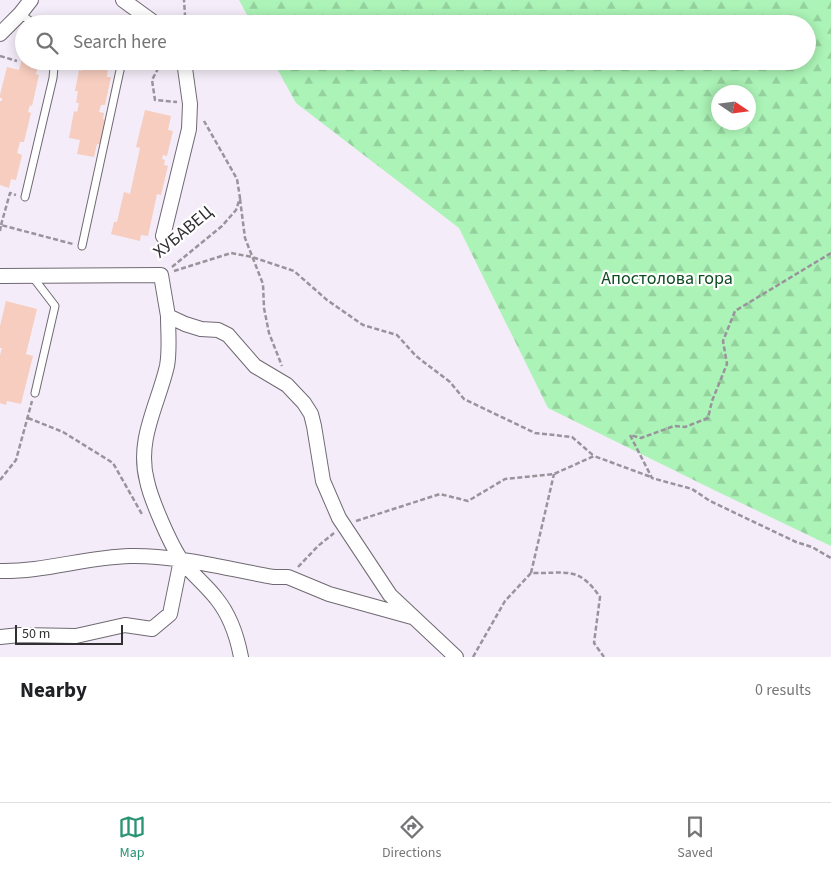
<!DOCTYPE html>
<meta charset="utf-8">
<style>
:root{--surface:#fff;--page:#f2f2f2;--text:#202124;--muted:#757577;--line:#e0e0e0;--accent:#299474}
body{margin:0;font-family:"Source Sans 3",sans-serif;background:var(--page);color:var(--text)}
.compass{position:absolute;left:711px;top:85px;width:45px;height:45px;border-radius:50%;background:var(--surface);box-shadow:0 2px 12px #0003;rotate:103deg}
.scale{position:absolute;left:15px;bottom:12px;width:108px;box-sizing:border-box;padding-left:5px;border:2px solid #322f33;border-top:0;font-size:14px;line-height:18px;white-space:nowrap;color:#322f33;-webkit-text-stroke:4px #fff;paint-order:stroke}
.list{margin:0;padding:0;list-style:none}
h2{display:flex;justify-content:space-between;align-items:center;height:65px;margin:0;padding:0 20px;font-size:21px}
h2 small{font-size:16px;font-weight:400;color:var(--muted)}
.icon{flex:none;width:28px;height:28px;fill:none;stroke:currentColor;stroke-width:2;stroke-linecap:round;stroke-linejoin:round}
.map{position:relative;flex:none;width:831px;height:657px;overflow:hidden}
.search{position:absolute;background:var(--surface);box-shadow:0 2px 12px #0003;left:15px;right:15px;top:15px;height:55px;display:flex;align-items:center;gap:12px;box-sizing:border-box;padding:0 18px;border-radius:28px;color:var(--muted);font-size:19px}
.sheet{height:145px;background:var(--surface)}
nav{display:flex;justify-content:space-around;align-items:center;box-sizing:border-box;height:70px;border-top:1px solid var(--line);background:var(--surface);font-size:14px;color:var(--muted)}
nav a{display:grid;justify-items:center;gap:2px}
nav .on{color:var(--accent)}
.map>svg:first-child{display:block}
</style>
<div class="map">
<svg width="831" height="657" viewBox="0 0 831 657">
<defs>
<pattern id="forest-firs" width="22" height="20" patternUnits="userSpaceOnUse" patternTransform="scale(1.25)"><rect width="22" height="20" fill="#abf3b6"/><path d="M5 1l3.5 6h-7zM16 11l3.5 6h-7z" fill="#94d19d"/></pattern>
</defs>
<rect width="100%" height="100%" fill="#f4edf9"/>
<!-- forest -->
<path fill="url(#forest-firs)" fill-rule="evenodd" d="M 239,0 L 831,0 L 831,546 L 716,491 L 548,408 L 459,228 L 296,103 L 273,61 L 807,61 L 807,24 L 252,24 ZM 718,92 L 748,92 L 748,122 L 718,122 Z"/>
<!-- building -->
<path fill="#f6cdbe" d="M 23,55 L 24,61 L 39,62 L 36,74 L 39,75 L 32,106 L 30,105 L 28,112 L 31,113 L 24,142 L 20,142 L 17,153 L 22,155 L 16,180 L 11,179 L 9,188 L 0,185 L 0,101 L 2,101 L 2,98 L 0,98 L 0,95 L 7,67 L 19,70 Z
M 80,61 L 114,61 L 112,69 L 108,68 L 107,77 L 111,77 L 105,105 L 101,105 L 99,112 L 104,113 L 103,119 L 106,120 L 101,144 L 97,144 L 94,157 L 77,154 L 80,140 L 69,138 L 74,111 L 77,112 L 79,103 L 76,103 L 78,91 L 75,91 L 79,70 L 82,71 L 83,65 L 79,64 Z
M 145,110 L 171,116 L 168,130 L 173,131 L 167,156 L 163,155 L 162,159 L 165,160 L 164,165 L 168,166 L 161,195 L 157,194 L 148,236 L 141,235 L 140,241 L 111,234 L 114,222 L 117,222 L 124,192 L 130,194 L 140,148 L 136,147 Z
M 6,301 L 37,309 L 26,354 L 33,356 L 21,404 L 7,401 L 6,405 L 0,403 L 0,355 L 2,348 L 0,348 L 0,326 Z"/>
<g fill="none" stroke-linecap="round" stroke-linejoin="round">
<defs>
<path id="lane" d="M 20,14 L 33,23 L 45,20 L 63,24
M 25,197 L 53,78 L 54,67 L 52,61
M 82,246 L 122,61
M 32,276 L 55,306 L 35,393"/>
<path id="street" d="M 123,0 L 156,24
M 0,34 L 20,14 L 31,0
M 163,236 L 189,129 L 190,104 L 184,61
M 0,276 L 161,275 L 168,316 L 185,324 L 201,329 L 218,330 L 228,335 L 255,366 L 287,385 L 304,403 L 311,414 L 314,426 L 323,481 L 339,518 L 390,595 L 456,657
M 168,316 C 168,332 170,350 167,366 C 158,405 136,440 147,481 C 151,500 171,546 182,561 C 192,574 206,585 216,598 C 230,615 237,636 241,657
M 0,571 C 44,572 86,557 130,556 C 178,555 227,569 274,577 L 288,577 L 329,594 L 412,617
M 0,637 L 20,635 L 76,636 L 125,625 L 152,629 L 170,614 L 181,560"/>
</defs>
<!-- lane casing -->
<use href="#lane" stroke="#706973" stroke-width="9"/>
<!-- street casing -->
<use href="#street" stroke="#706973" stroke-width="16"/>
<!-- path -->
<path stroke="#99949c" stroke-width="2.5" stroke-dasharray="5 2.5" stroke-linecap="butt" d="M 181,24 L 185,15 L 184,0
M 0,56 L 17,61
M 162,61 L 152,80 L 155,100 L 177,102
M 240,199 L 245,238 L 263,284 L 264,308 L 269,333 L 282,366
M 1,225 L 10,193 L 16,195
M 0,231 L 1,225 L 73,244
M 831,253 L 735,311 L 723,341 L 727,364 L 712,401 L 708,418 L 685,427 L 674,426 L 641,438 L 630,435 L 652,478 L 692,489 L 710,501 L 796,542 L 812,547 L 831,558
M 172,267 L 222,226 L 236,210 L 240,198 L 237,179 L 204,121
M 174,271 L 231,253 L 252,257 L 294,271 L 327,300 L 363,325 L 397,335 L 416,356 L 450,382 L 464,399 L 535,433 L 572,437 L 594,456
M 28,418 L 63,432 L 113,463 L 143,516
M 0,480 L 16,460 L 32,401
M 356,521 L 440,494 L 468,501 L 505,479 L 554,474 L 594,456 L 651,477
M 298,567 L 318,546 L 334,533
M 531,573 L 554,474
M 473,657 L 505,601 L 531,573 C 566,574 578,565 600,597 L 594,643 L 604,657"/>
<!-- lane -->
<use href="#lane" stroke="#fff" stroke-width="7"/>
<!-- street -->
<use href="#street" stroke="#fff" stroke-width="14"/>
</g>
<g text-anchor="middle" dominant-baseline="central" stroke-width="4.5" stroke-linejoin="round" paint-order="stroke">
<!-- street labels -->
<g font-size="18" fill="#322f33" stroke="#fff">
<text transform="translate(183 232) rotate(-40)">ХУБАВЕЦ</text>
</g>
<!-- park labels -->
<g font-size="18" fill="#0f4d22" stroke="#fff">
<text x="667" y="278">Апостолова гора</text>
</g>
</g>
</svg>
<svg class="compass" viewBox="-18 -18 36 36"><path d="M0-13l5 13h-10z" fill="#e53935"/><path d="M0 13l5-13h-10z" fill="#757577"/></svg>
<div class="scale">50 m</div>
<div class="search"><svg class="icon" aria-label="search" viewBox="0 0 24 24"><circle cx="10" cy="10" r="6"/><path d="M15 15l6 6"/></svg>Search here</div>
</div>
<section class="sheet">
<h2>Nearby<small>0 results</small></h2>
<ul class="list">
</ul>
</section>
<nav>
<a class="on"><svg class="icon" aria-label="map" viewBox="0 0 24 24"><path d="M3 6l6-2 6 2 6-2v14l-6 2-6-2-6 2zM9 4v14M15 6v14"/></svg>Map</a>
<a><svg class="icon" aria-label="directions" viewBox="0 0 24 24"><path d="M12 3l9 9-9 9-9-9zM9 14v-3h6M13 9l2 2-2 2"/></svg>Directions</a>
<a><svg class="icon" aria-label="saved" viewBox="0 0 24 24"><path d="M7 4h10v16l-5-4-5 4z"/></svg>Saved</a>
</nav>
